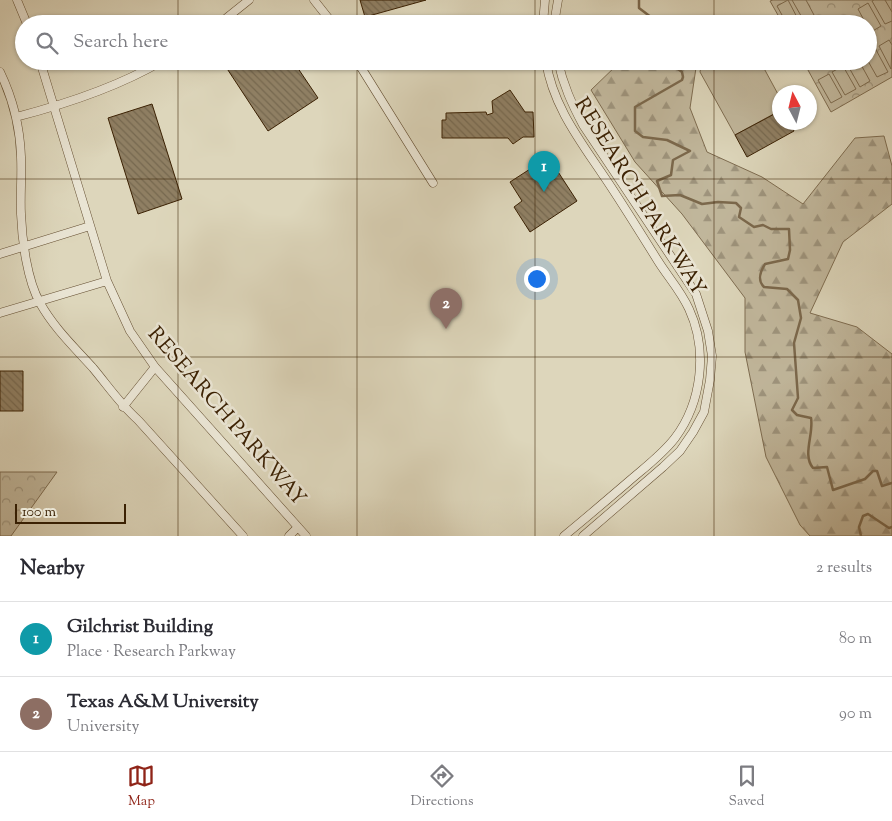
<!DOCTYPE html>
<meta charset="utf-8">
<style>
:root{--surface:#fff;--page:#f7f7f7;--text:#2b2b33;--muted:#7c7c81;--line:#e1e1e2;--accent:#8f2418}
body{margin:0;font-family:"Sorts Mill Goudy",serif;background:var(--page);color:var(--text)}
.compass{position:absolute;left:772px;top:85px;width:45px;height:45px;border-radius:50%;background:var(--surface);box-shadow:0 1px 4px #0004;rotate:353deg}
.scale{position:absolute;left:15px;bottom:12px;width:111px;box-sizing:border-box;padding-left:5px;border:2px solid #3b2103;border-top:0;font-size:14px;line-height:18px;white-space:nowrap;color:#3b2103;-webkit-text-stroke:4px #e9e4d3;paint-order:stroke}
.you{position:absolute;left:536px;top:278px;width:18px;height:18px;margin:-12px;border:4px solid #fff;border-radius:50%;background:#1a73e8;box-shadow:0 0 0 8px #1a73e833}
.badge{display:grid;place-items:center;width:32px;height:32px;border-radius:50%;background:var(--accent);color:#fff;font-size:16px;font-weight:700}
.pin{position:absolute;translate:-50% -41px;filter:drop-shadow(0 1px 2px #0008)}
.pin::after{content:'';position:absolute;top:26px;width:18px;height:15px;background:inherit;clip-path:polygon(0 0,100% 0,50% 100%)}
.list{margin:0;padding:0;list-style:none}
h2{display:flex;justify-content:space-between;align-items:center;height:65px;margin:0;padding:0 20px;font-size:21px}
h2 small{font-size:16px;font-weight:400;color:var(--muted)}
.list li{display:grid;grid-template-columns:32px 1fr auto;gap:15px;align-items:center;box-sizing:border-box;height:75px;padding:0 20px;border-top:1px solid var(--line)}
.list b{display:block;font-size:19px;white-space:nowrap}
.list p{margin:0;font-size:16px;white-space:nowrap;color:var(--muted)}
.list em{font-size:16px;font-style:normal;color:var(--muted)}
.icon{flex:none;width:28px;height:28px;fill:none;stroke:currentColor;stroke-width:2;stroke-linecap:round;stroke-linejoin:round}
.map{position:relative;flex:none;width:892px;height:536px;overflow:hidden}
.search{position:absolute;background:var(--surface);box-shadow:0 1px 4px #0004;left:15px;right:15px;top:15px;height:55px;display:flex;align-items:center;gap:12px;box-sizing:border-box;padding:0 18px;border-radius:28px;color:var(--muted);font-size:19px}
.sheet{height:215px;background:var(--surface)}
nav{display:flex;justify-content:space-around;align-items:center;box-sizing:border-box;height:70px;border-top:1px solid var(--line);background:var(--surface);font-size:14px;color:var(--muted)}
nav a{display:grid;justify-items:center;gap:2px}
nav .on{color:var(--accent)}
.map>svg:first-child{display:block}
</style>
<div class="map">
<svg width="892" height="536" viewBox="0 0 892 536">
<defs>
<pattern id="forest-firs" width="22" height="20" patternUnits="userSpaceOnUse" patternTransform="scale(1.25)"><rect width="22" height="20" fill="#c1b79c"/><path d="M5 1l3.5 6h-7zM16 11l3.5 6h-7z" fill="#9e947d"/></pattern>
<pattern id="park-crowns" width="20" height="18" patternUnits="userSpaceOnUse" patternTransform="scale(1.25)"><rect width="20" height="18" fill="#c1b79c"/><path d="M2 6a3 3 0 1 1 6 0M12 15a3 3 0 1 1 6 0" fill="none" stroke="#9e947d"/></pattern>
<pattern id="building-back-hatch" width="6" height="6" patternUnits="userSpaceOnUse" patternTransform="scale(1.25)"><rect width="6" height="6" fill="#8f7f63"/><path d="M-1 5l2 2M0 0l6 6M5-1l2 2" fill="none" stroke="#76684f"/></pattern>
</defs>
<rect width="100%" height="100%" fill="#ddd6bb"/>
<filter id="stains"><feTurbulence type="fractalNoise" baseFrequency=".004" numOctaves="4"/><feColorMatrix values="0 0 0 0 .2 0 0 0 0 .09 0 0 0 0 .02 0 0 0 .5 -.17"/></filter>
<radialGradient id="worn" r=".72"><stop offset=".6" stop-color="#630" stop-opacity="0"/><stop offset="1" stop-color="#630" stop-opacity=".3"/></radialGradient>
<!-- forest -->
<path fill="url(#forest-firs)" stroke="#7e6c50" d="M 617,61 L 697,61 L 690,108 L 707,152 L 762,177 L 803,204 L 855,138 L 884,136 L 892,166 L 892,204 L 843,242 L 810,313 L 857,327 L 892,354 L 892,536 L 810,536 L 800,525 L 766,457 L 745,352 L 745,298 L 682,214 L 635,162 L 591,90 L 619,63 Z"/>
<!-- park -->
<path fill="url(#park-crowns)" stroke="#7e6c50" d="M 773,0 L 892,0 L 892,77 L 831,112 L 803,61 L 868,61 L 868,24 L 783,24 L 770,1 Z
M 0,472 L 57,472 L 11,536 L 0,536 Z"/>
<!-- garden -->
<path fill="#c1b79c" stroke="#7e6c50" d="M 788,0 L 800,23 L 799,24 L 787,24 L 777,6 Z
M 792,0 L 806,0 L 814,15 L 804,21 Z
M 874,0 L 885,0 L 892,12 L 892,21 L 885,24 L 872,1 Z
M 868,3 L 881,26 L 871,32 L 868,24 L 866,24 L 858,9 Z
M 889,40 L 892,45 L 891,69 L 879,46 Z
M 875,48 L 888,72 L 877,77 L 868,61 L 868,52 Z
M 702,61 L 760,61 L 779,96 L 779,111 L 735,135 L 700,72 Z
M 852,61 L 859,61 L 870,81 L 860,87 L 847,64 Z
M 843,66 L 856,89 L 845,95 L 832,72 Z
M 829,74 L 842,97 L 831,103 L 818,80 Z"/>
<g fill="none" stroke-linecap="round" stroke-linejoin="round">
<!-- stream -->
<path stroke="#7b684c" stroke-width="2.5" d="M 639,0 L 639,8 L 660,24
M 667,61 L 682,72 L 683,77 L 682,80 L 635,107 L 635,131 L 643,137 L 667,140 L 690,151 L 673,160 L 671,175 L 657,181 L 662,196 L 680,195 L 702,204 L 718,202 L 736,203 L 741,208 L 739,217 L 754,227 L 763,225 L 771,229 L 789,229 L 790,250 L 788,259 L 765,264 C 760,272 757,280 764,287 L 787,289 L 798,300 L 801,318 L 794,343 L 798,398 L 792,410 L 797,415 L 811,418 C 814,434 802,455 813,468 L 827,467 L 833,490 L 865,479 L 873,471 L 877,471 L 882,486 L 892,483
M 861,536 L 859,527 L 863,516 L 868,514 L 889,528 L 892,527"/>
</g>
<!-- building -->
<path fill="url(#building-back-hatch)" stroke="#3b2103" d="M 360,0 L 426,0 L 365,17 Z
M 222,61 L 293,61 L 318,98 L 268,131 Z
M 510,90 L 525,112 L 533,112 L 534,137 L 523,137 L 513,144 L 508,138 L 442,138 L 442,120 L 446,120 L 446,113 L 486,112 L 487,115 L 493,113 L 492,101 Z
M 152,104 L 182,199 L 138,214 L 108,118 Z
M 780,111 L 780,122 L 789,122 L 794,131 L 747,157 L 735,135 Z
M 549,154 L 553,160 L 551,161 L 577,201 L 530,232 L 514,207 L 522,201 L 510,182 L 544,160 L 543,158 Z
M 0,371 L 23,371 L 23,411 L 0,411 Z"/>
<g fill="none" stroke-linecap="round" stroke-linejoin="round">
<defs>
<path id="street" d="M 17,0 L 27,24
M 314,0 L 333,24
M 219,24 L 249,0
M 543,24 L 545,0
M 554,24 L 558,0
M 40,61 L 107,281 L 130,331 L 155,367 L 306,536
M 357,61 L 433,183
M 546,61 C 552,103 578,138 601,172 C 621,201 639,231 658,261 C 668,277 681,291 689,309 C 708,350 702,402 675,438 C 662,455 644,468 628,482 C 607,500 586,518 564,536
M 558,61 C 563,85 572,104 583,125 L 696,294 L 708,331 L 712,356 L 710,380 L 704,412 L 693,432 L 680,451 L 663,467 L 583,536
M 0,72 C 13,99 20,127 21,157 C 22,176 20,195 21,214 C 22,240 27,280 40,303 C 54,328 74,347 93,368 C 108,386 120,404 138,420 L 243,536
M 16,117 C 66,104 118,87 162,61
M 0,254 L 90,226
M 0,313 L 107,281
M 123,407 L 155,367
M 289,536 L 298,527"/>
</defs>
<!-- street casing -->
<use href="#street" stroke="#644e31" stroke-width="9"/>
<!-- street -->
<use href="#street" stroke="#e9e4d3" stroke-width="8"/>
</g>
<!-- grid -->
<path fill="none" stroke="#3b2103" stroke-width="1" stroke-opacity="0.55" d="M 178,0 L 178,24M 357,0 L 357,24M 535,0 L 535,24M 714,0 L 714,24M 178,61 L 178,536M 357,61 L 357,536M 535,61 L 535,536M 714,61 L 714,536M 0,179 L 892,179M 0,357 L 892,357"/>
<g text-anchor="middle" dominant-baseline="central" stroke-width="5" stroke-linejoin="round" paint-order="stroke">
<!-- street labels -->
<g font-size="21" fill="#3b2103" stroke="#e9e4d3">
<text transform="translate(639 197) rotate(58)">RESEARCH PARKWAY</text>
<text transform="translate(226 417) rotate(49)">RESEARCH PARKWAY</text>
</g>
</g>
<rect width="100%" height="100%" filter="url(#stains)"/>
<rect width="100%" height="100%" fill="url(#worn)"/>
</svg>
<svg class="compass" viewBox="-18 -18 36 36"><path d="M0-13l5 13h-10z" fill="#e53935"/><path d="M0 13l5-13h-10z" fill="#7c7c81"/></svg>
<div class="scale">100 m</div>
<div class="you"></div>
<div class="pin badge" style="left:544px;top:192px;background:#0f9aa8">1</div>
<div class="pin badge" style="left:446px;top:329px;background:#8d6e63">2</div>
<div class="search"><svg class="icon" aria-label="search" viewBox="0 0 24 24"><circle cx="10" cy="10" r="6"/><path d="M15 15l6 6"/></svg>Search here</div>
</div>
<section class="sheet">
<h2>Nearby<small>2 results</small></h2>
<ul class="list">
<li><span class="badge" style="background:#0f9aa8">1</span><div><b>Gilchrist Building</b><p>Place · Research Parkway</p></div><em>80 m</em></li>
<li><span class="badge" style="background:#8d6e63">2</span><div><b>Texas A&amp;M University</b><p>University</p></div><em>90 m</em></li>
</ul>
</section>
<nav>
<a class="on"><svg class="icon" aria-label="map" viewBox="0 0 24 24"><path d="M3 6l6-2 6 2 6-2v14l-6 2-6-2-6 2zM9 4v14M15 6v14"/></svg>Map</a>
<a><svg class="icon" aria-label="directions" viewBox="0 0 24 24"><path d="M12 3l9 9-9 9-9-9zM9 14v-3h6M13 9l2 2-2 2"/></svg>Directions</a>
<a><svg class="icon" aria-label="saved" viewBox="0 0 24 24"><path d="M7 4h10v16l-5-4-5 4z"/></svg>Saved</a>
</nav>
